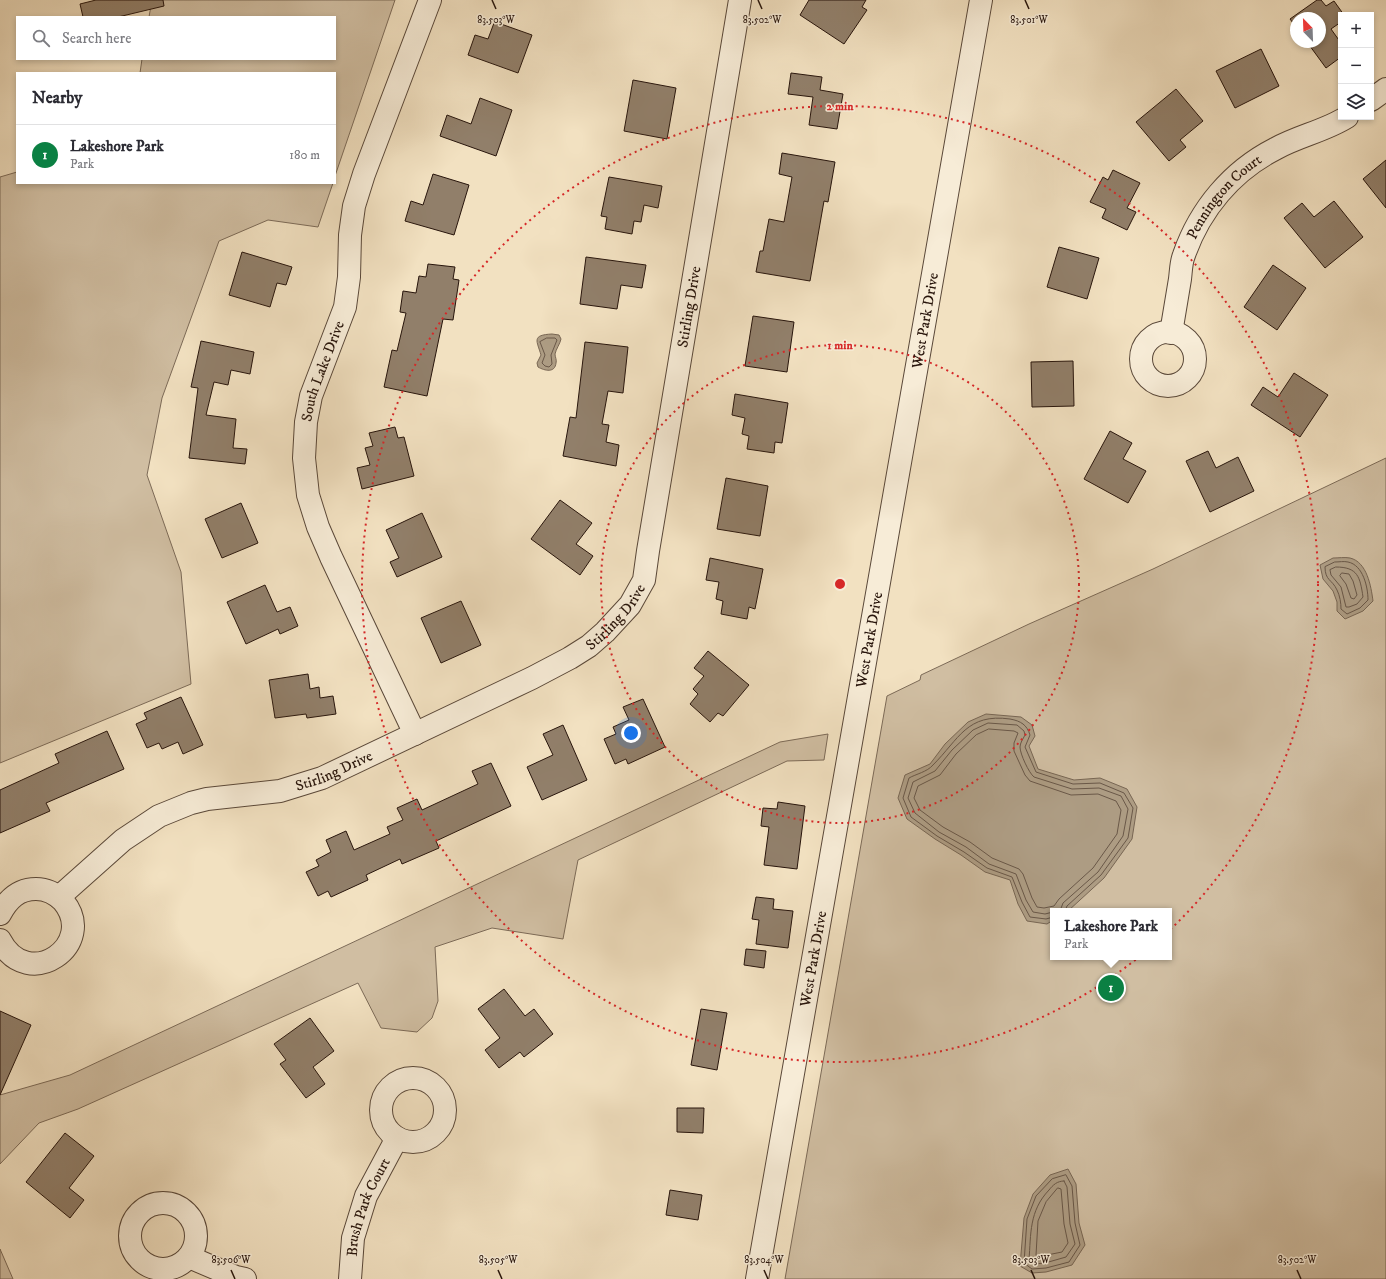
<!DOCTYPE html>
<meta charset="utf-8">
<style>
:root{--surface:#fff;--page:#f2f2f3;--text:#2b2b33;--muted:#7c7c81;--line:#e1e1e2;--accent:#0b8043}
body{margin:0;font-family:"IM FELL DW Pica",serif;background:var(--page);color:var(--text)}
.controls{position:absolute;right:12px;top:12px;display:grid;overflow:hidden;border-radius:0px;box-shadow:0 2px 6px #0003}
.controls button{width:36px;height:36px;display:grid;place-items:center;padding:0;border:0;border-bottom:1px solid var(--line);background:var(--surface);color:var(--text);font:20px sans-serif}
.compass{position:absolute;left:1290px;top:12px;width:36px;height:36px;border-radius:50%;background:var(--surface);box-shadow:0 2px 6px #0003;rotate:337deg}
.you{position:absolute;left:631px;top:733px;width:14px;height:14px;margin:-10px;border:3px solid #fff;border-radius:50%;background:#1a73e8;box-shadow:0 0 0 6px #1a73e833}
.badge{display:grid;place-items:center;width:26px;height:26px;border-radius:50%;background:var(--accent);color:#fff;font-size:13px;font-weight:700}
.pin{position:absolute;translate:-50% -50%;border:2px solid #fff;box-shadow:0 1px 4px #0006}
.popup{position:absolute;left:1050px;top:908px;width:122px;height:52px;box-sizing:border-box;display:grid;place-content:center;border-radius:0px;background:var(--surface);filter:drop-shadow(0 1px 3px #0005);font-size:13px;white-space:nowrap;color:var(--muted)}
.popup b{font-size:15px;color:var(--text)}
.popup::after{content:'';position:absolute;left:50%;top:100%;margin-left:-8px;border:8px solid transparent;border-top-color:var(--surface)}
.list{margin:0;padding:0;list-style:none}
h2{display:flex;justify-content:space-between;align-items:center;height:52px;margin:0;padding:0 16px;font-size:17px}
h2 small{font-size:13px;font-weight:400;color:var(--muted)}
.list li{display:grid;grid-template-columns:26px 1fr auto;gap:12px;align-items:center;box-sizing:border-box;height:60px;padding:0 16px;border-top:1px solid var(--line)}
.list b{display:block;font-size:15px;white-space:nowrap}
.list p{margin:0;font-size:13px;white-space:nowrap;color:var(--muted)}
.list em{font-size:13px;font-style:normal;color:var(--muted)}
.icon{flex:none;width:22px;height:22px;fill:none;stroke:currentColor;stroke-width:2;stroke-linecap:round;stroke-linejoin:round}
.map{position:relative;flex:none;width:1386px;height:1279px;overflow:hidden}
.search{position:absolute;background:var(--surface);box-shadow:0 2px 6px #0003;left:16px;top:16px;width:320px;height:44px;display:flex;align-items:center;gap:10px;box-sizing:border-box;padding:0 14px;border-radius:0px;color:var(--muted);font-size:15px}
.panel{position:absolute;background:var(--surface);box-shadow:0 2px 6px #0003;left:16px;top:72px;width:320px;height:112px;border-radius:0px}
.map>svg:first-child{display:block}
</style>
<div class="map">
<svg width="1386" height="1279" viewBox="0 0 1386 1279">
<rect width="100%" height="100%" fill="#f2e1c1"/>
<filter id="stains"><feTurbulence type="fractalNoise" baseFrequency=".005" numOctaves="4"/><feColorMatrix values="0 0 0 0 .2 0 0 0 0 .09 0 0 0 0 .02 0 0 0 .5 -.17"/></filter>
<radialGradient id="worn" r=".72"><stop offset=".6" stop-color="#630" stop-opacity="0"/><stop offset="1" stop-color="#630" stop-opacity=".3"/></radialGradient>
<!-- green -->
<path fill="#d0bea2" stroke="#7c6a57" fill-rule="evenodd" d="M 152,0 L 395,0 L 335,176 L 335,73 L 140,73 L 142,59 L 335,59 L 335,17 L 149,17 Z
M 17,172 L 17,183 L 333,183 L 318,227 L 268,220 L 219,241 L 162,398 L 147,475 L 181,572 L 191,684 L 0,763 L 0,177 Z
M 1386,458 L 1386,1279 L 785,1279 L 887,696 L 920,680 L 921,675 L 1029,624 L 1153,569 ZM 1053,911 L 1169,911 L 1169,957 L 1053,957 Z
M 828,734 L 824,760 L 787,761 L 578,860 L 563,939 L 492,928 L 435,947 L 438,1001 L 432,1018 L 417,1032 L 381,1028 L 358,983 L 78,1109 L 39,1123 L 0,1164 L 0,1095 L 70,1075 L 780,742 Z
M 0,1249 L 13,1279 L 0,1279 Z"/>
<!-- water -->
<path fill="#ad9c83" stroke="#786653" d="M 552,334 L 559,335 L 561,339 C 560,344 556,349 555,354 C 555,357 557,360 556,363 C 555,373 545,371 538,367 L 537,363 L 541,355 C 537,341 531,335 552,334 Z
M 1333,558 C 1338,558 1345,557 1350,558 C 1367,562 1371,586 1373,601 L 1363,611 L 1345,619 L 1337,611 L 1337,602 L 1333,591 L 1323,579 L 1320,565 Z
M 986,714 L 1021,717 L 1032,725 L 1035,736 L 1029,746 L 1038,769 L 1074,780 L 1100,778 L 1127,789 L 1137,807 L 1132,839 L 1104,878 L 1068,911 L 1053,911 L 1053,920 L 1047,924 L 1027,921 L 1018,904 L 1010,880 L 985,872 L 961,855 L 935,839 L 907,819 L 898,798 L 905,775 L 930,764 L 945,744 L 968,722 Z
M 1068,1169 L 1076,1184 L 1079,1223 L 1085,1245 L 1072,1265 L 1046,1272 L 1032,1273 L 1020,1266 L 1024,1218 L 1033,1194 L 1050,1175 Z"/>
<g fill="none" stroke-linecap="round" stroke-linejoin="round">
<!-- shore -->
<path stroke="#6a5848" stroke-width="1" d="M 547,338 L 555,338 L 557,340 L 551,355 L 552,364 L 549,367 L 545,366 L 542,363 L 545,355 L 540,342 Z
M 1335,562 C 1339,562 1344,561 1348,562 C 1363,565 1368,587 1368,600 L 1360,608 L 1347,614 L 1341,609 C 1341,603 1340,596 1337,590 C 1332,579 1325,581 1325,567 Z
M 1336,567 C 1358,567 1360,577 1363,597 L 1357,604 L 1349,607 L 1346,607 L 1341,587 L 1331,575 L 1330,570 Z
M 1342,573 L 1349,574 L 1353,581 L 1357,595 L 1354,599 L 1351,598 L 1346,584 L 1340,576 Z
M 989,729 L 1014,731 L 1018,733 L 1014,743 L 1014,751 L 1025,775 L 1030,781 L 1071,795 L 1098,794 L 1116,801 L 1121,810 L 1117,834 L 1093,868 L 1059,899 L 1054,906 L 1044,908 L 1037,907 L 1032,898 L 1023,874 L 1019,869 L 992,858 L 970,842 L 943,827 L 920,810 L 914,798 L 918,786 L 940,775 L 956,754 L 976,735 Z
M 1053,912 L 1045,914 L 1033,912 L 1026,900 L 1016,874 L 989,864 L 966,847 L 939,832 L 915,813 L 908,798 L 913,782 L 935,771 L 952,750 L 973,730 L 988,723 L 1017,725 L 1024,731 L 1025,735 C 1023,739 1020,743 1020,747 C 1020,754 1029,773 1034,777 L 1072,789 L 1099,788 L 1121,796 L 1128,809 L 1123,836 L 1098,872 L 1063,903 L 1060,911
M 1053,917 L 1046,919 L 1030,917 L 1022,902 L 1012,877 L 987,868 L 964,852 L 937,836 L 911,817 L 903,798 L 909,778 C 916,774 927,772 933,765 C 959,739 967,713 1010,719 C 1021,721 1027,725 1030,735 L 1025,747 L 1036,772 L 1073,784 L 1100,783 L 1124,793 L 1133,808 L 1128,838 L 1101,875 L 1067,906 L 1065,911
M 1066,1175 L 1072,1186 L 1075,1223 L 1080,1245 L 1069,1262 L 1046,1268 L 1032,1269 L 1024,1263 L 1027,1219 L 1036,1196 L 1052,1179 Z
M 1064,1181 L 1067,1187 L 1070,1224 L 1075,1244 L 1066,1257 L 1045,1263 L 1034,1264 L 1029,1260 C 1031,1234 1029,1211 1049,1190 C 1053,1185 1057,1181 1064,1181 Z
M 1058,1188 L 1061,1189 L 1064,1224 L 1068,1243 L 1062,1252 L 1037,1257 L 1036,1255 L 1038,1221 L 1046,1202 Z"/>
</g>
<!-- building -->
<path fill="#917f6a" stroke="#28150c" d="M 96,0 L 163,0 L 164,6 L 118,17 L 83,17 L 80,4 Z
M 809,0 L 866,0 L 862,7 L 867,10 L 844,44 L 800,15 Z
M 1317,0 L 1321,0 L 1326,6 L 1334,1 L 1344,15 L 1341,15 L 1341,22 L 1331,29 L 1341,43 L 1341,57 L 1326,68 L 1307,42 L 1320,42 L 1320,18 L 1296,18 L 1296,27 L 1290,19 Z
M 494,23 L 501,25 L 501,24 L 532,35 L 518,73 L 468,55 L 475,35 L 488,39 Z
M 1261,49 L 1279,86 L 1235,108 L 1216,71 Z
M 791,73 L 822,77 L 820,90 L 843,94 L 837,129 L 809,125 L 813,97 L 788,94 Z
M 633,80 L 676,88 L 667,139 L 624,131 Z
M 1176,89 L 1203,121 L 1180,140 L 1186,147 L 1169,161 L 1136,122 Z
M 480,98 L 512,110 L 496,156 L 440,136 L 447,115 L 471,124 Z
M 782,153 L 835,162 L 828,202 L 824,201 L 810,281 L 756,272 L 760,251 L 763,251 L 769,219 L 784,222 L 792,177 L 779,174 Z
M 1386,160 L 1386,208 L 1363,179 Z
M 1113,170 L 1140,183 L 1127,208 L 1136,212 L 1127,230 L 1102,218 L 1106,209 L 1090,202 L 1103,177 L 1108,180 Z
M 433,174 L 469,185 L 454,235 L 405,221 L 411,201 L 423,205 Z
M 609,177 L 662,186 L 658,208 L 644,205 L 641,222 L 634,221 L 632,234 L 605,229 L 607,217 L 601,216 Z
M 1334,201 L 1363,237 L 1325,268 L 1284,218 L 1302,203 L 1314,217 Z
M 1059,247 L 1099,258 L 1087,299 L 1047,287 Z
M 242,252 L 292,267 L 286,285 L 277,283 L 270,307 L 229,295 Z
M 586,257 L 646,265 L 642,288 L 621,285 L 617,309 L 580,304 Z
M 428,264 L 455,267 L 453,279 L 459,280 L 453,320 L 443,319 L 427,396 L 384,387 L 392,350 L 397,351 L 406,313 L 400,312 L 403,291 L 416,293 L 419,276 L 426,277 Z
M 1273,265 L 1306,288 L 1277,330 L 1244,307 Z
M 753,316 L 794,322 L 787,372 L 745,366 Z
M 201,341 L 254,352 L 250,374 L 231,370 L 228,385 L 214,382 L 206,415 L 236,419 L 233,448 L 247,449 L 245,464 L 189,458 L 198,388 L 191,387 Z
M 585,342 L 628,347 L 623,393 L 608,391 L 602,424 L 609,425 L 606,442 L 619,445 L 616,466 L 563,456 L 570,417 L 576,418 Z
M 1073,361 L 1074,406 L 1032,407 L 1031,362 Z
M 1294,373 L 1328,395 L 1300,437 L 1251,405 L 1263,387 L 1278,397 Z
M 735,394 L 788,403 L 782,443 L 775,442 L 774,453 L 747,449 L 749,436 L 742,434 L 745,418 L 732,415 Z
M 395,427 L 398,438 L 404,437 L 414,476 L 362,489 L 357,468 L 370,465 L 365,448 L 373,446 L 369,433 Z
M 1110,431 L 1132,443 L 1123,459 L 1146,471 L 1128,503 L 1084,479 Z
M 1208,451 L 1216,468 L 1238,457 L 1254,491 L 1210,512 L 1186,461 Z
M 726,478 L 768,486 L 760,536 L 717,529 Z
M 560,500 L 592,523 L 576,544 L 593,556 L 580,575 L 531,539 Z
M 241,503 L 258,543 L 222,558 L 205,519 Z
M 422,513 L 442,557 L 397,577 L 390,562 L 399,558 L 386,530 Z
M 710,558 L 763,569 L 755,609 L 749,607 L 747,619 L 721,614 L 723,601 L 716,599 L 719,582 L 706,580 Z
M 265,585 L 277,612 L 290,607 L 298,626 L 280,634 L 278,629 L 246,644 L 227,602 Z
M 461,601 L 481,645 L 441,663 L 421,618 Z
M 708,651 L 749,685 L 723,716 L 718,713 L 710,722 L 690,704 L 698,694 L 693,689 L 704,676 L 694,668 Z
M 308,674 L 310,689 L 319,687 L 320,698 L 333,696 L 336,714 L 307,718 L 306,714 L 275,718 L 269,680 Z
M 181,697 L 203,745 L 183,754 L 178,742 L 162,749 L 159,743 L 147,748 L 136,724 L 147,719 L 144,713 Z
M 643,699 L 665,747 L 628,764 L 626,759 L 615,764 L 604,739 L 616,734 L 613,727 L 629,720 L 623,707 Z
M 563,725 L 587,780 L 542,800 L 527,767 L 553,755 L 543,734 Z
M 107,731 L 124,769 L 46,803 L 50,811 L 0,833 L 0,790 L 59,763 L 55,754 Z
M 491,763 L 511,806 L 436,841 L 439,848 L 402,864 L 400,859 L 366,875 L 368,880 L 331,897 L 328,891 L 318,896 L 306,872 L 319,866 L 316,860 L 331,852 L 326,840 L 346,831 L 354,850 L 390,834 L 387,827 L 403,820 L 397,808 L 417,799 L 422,810 L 478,784 L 472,771 Z
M 778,802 L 805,806 L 797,869 L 764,865 L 769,827 L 761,826 L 763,808 L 777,809 Z
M 756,897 L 774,899 L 773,909 L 793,911 L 788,948 L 756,944 L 759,920 L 752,919 Z
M 746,949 L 766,951 L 764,968 L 744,965 Z
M 504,989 L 525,1016 L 534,1009 L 553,1034 L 524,1057 L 520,1052 L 499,1068 L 485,1050 L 500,1038 L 478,1009 Z
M 701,1009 L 727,1013 L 717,1070 L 691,1065 Z
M 0,1011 L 31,1025 L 0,1095 Z
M 310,1018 L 334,1051 L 313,1067 L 325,1084 L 306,1098 L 280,1064 L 286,1060 L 274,1044 Z
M 677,1108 L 704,1108 L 703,1133 L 677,1132 Z
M 65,1133 L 94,1156 L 69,1188 L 84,1200 L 70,1218 L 26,1182 Z
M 670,1190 L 702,1195 L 698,1220 L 666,1215 Z"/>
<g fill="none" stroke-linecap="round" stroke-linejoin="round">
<defs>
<g id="minor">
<path d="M 1371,100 L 1386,89"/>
<circle cx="1168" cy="359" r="27"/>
<path id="s1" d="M 1171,333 C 1174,315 1177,297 1180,279 C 1181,271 1181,262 1184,255 C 1200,209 1232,171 1275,149 C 1298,136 1325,131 1347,117"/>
<path id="s2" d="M 415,734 L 331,557 L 318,527 L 308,495 L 304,458 L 306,422 L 311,396 L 345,307 L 349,277 L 350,235 L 354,206 L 364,174 L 430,0"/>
<path id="s3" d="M 59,897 L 123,840 L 159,816 L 191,803 L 207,799 L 280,791 L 322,778 L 532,678 L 570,658 L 589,646 L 605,632 L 630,605 L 644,580 L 648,551 L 740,0"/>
<path d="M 0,914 C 8,899 18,889 36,889 C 46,889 56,894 63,901 C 99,944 28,994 0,940"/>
<circle cx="413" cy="1110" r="32"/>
<circle cx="163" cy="1236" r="33"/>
<path d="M 189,1257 L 236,1277 L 245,1279"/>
<path id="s4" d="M 350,1279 L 353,1238 L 366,1196 L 397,1138"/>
<path id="s5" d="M 757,1279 L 981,0"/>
</g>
</defs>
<!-- minor casing -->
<use href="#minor" stroke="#5a4839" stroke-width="24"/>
<!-- minor -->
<use href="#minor" stroke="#f7ecd7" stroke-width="22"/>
</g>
<!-- ticks -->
<path fill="none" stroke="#28150c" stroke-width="1.5" d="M 492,0 L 496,9M 758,0 L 762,9M 1025,0 L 1029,9M 231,1270 L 235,1279M 498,1270 L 502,1279M 764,1270 L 768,1279M 1031,1270 L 1035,1279M 1297,1270 L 1301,1279"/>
<!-- distance rings -->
<g fill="none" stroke="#d62828" stroke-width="2" stroke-dasharray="2 4">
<circle cx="840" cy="584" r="239"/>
<circle cx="840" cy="584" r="478"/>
</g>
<g text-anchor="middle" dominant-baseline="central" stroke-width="3" stroke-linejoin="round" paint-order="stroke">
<!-- street labels -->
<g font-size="15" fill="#28150c" stroke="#f7ecd7">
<text stroke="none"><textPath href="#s1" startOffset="151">Pennington Court</textPath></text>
<text stroke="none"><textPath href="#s3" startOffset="959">Stirling Drive</textPath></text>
<text stroke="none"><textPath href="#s5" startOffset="973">West Park Drive</textPath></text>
<text stroke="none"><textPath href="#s2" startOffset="389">South Lake Drive</textPath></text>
<text stroke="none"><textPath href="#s3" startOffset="635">Stirling Drive</textPath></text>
<text stroke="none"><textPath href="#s5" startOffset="649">West Park Drive</textPath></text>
<text stroke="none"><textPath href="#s3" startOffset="311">Stirling Drive</textPath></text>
<text stroke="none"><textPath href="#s5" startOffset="325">West Park Drive</textPath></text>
<text stroke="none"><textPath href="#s4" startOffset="75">Brush Park Court</textPath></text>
</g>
</g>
<g font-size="10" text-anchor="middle" fill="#28150c" stroke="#f7ecd7" stroke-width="3" stroke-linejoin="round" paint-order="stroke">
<text x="496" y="23">83.503°W</text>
<text x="762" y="23">83.502°W</text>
<text x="1029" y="23">83.501°W</text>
<text x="231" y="1263">83.506°W</text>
<text x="498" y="1263">83.505°W</text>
<text x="764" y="1263">83.504°W</text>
<text x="1031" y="1263">83.503°W</text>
<text x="1297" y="1263">83.502°W</text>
</g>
<circle cx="840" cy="584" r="6" fill="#d62828" stroke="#f7ecd7" stroke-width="2"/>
<g font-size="12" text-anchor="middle" font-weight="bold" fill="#d62828" stroke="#f7ecd7" stroke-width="3" stroke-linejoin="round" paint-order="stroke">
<text x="840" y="110">2 min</text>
<text x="840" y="349">1 min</text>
</g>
<rect width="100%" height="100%" filter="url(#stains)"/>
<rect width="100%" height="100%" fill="url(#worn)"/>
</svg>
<div class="controls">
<button>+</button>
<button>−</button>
<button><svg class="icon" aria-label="layers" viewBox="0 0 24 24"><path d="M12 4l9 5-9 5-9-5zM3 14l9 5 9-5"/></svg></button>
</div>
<svg class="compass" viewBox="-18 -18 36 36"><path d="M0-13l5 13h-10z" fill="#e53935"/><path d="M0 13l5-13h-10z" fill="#7c7c81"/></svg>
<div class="you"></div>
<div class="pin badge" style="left:1111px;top:988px">1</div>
<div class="popup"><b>Lakeshore Park</b>Park</div>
<div class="search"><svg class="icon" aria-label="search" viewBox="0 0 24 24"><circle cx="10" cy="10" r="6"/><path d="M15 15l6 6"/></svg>Search here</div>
<section class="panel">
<h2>Nearby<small></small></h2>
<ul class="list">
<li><span class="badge">1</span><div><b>Lakeshore Park</b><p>Park</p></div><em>180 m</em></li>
</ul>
</section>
</div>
